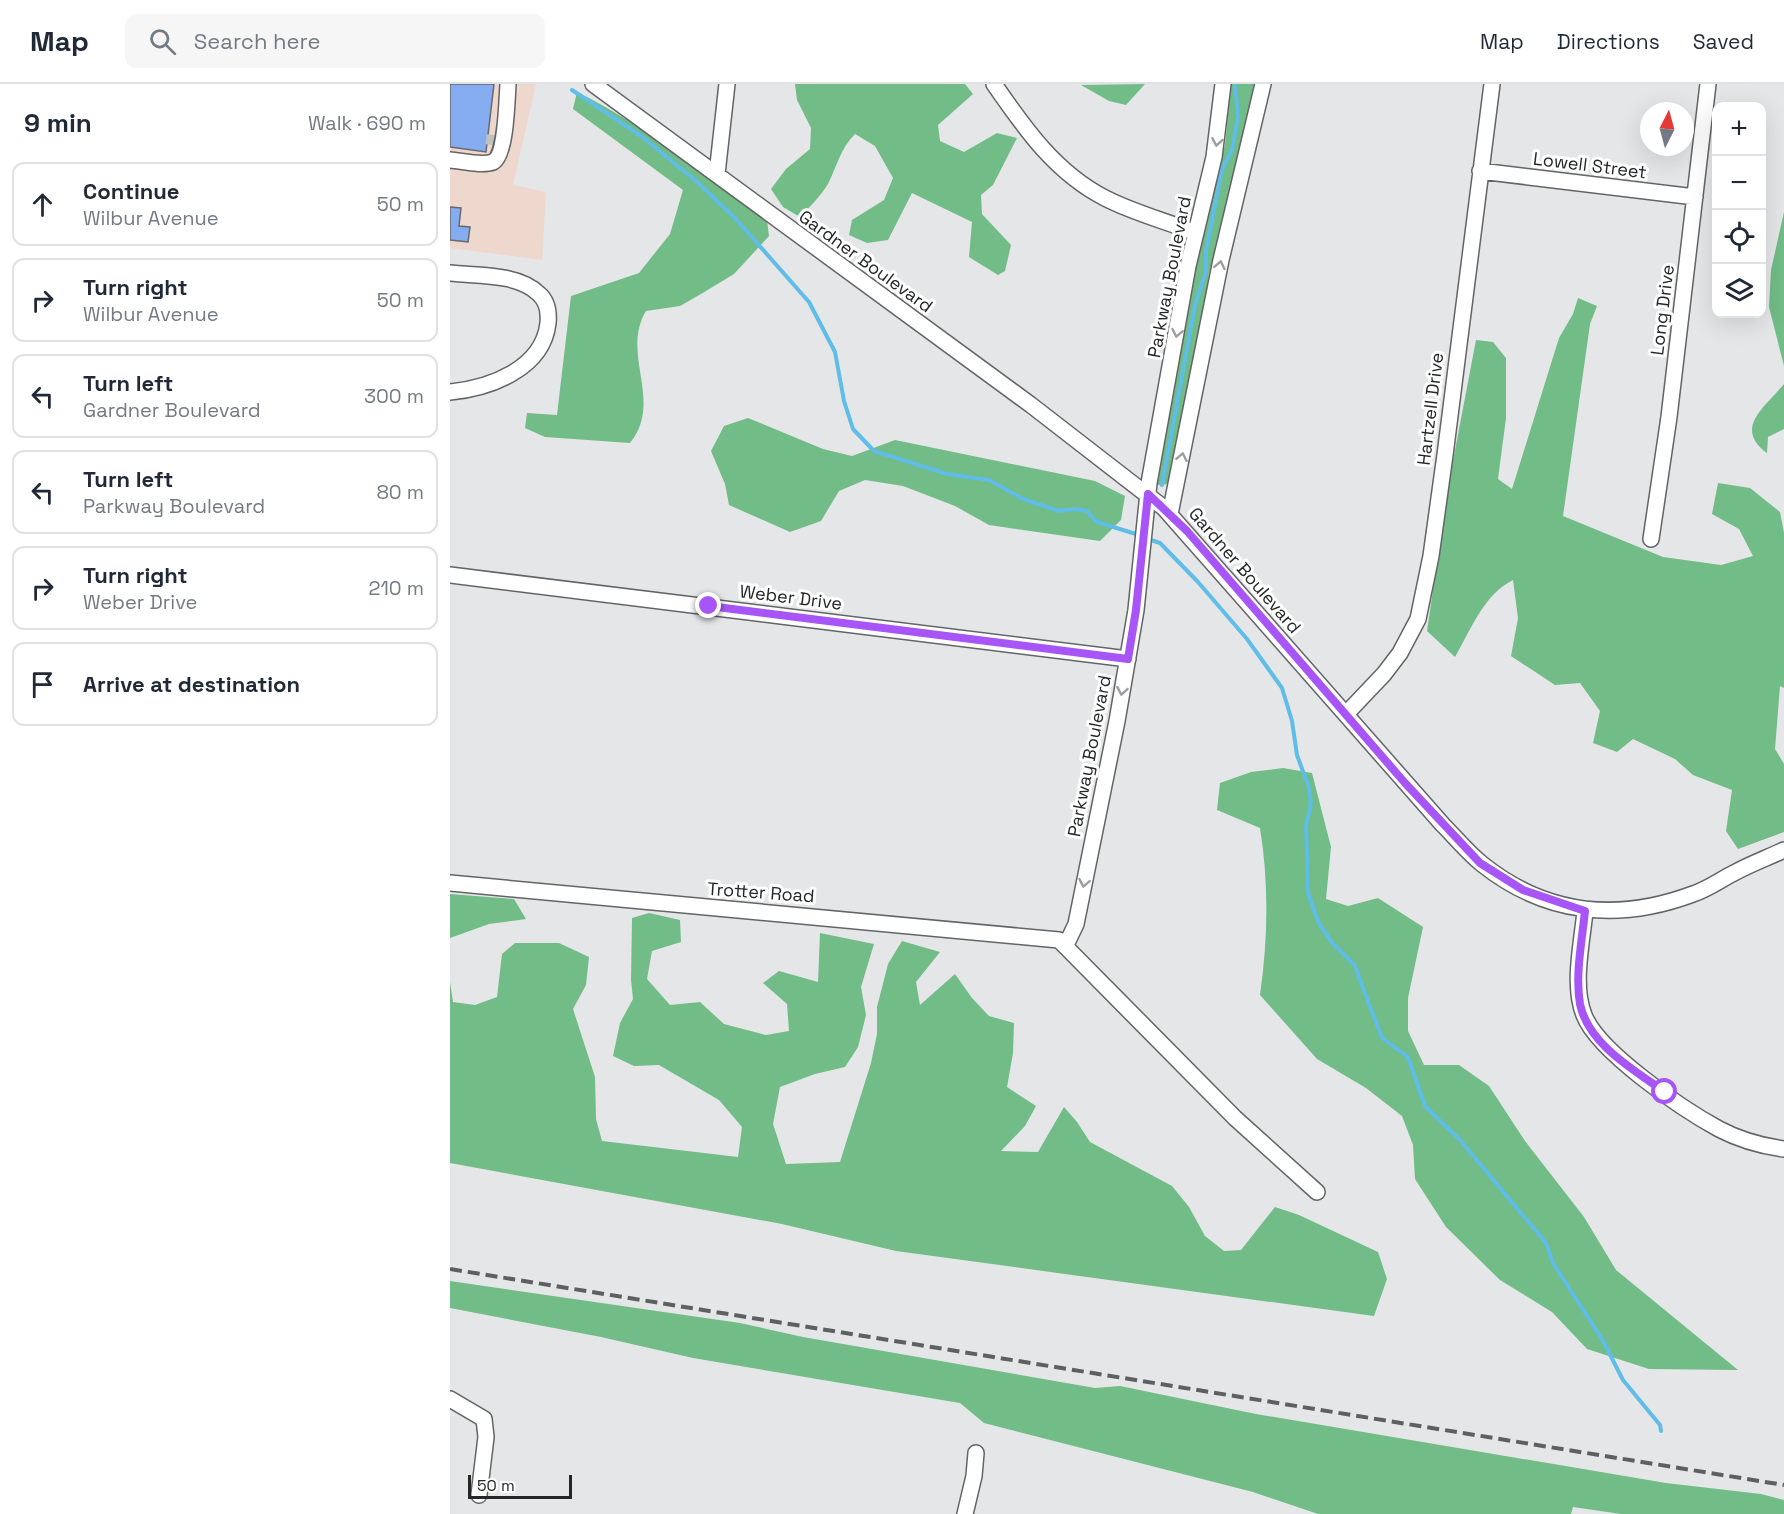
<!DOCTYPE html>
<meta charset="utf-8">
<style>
:root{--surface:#fff;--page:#f6f6f7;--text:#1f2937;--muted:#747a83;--line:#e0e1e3}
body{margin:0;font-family:"Space Grotesk",sans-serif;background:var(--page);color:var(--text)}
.controls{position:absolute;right:18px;top:18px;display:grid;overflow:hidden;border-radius:12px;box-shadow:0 6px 24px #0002}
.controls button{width:54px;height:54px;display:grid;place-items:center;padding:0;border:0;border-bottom:2px solid var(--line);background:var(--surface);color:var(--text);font:30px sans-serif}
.compass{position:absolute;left:1190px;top:18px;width:54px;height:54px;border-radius:50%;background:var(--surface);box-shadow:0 6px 24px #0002;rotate:6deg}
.scale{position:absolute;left:18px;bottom:15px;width:104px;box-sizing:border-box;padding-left:6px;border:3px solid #252626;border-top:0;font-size:16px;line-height:21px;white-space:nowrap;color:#252626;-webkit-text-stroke:4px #fff;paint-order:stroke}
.stop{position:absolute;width:18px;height:18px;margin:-14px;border:4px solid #a855f7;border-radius:50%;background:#fff}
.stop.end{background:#a855f7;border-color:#fff;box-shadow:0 2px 6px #0008}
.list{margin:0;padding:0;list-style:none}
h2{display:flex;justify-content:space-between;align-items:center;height:78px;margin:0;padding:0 24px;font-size:26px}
h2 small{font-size:20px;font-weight:400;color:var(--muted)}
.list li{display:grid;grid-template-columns:39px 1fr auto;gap:18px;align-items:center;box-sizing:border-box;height:84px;margin:0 12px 12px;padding:0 12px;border:2px solid var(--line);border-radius:12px}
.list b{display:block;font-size:22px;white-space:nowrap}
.list p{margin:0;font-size:20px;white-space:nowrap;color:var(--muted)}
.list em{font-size:20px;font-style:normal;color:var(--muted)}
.icon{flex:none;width:33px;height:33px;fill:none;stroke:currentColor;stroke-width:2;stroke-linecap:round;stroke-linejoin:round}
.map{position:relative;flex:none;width:1334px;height:1430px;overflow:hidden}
header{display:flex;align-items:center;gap:36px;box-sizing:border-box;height:84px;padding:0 30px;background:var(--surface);border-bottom:2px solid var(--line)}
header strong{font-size:28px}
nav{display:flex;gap:33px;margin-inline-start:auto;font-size:21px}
.search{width:420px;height:54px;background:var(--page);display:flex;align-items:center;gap:15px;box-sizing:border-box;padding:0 21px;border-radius:12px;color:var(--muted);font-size:22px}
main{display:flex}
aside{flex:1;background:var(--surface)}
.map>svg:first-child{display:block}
</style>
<header>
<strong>Map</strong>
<div class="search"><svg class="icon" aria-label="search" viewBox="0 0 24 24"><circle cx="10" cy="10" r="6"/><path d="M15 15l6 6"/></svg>Search here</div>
<nav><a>Map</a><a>Directions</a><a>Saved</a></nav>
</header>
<main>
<aside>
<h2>9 min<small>Walk · 690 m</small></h2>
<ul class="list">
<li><svg class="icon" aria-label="ahead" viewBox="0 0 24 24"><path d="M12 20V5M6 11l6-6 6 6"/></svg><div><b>Continue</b><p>Wilbur Avenue</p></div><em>50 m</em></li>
<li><svg class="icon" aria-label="right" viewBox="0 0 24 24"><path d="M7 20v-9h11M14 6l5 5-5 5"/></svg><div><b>Turn right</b><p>Wilbur Avenue</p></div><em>50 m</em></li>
<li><svg class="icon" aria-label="left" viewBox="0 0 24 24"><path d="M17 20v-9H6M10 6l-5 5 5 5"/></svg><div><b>Turn left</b><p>Gardner Boulevard</p></div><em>300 m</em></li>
<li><svg class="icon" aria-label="left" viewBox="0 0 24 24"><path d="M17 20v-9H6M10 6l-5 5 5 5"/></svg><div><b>Turn left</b><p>Parkway Boulevard</p></div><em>80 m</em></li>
<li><svg class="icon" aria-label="right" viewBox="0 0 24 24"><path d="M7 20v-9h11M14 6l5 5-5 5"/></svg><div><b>Turn right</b><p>Weber Drive</p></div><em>210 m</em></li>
<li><svg class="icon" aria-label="arrive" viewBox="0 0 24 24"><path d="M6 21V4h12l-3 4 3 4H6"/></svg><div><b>Arrive at destination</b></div></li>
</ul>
</aside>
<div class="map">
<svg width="1334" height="1430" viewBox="0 0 1334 1430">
<rect width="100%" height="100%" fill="#e5e6e8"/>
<!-- commercial -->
<path fill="#eed7cc" d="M 0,0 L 86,0 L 63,101 L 96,108 L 92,176 L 0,164 Z"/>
<!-- forest -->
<path fill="#71bc87" d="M 345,0 L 515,0 L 523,10 L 488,41 L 490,57 L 514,68 L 547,49 L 567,54 L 543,101 L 531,111 L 532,130 L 561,161 L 555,187 L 548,191 L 519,173 L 522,138 L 462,109 L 438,156 L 417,159 L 399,151 L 402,136 L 434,116 L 443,94 L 425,62 L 405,50 C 390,65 387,82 378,100 C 371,111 360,123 350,133 L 333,123 L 321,105 L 336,85 L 360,65 L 361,44 L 347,16 Z
M 695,0 L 676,21 L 659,17 L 631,1 Z
M 781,0 L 808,0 L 769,160 L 759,189 L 754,228 L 720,400 L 708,401 L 706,388 L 740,190 L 775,61 Z
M 127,8 C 195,41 256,92 317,136 L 319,152 L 284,190 L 251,210 L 230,222 L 196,227 C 170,270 214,317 180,359 L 95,353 L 75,344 L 77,329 L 107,331 L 121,212 L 189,189 L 220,150 L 233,106 L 123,25 Z
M 1334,128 L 1334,282 L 1319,223 L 1321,186 Z
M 1128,214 L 1147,222 L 1140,240 L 1113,432 L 1213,473 L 1271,481 L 1303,472 L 1289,445 L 1262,430 L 1268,399 L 1300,404 L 1330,428 L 1334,449 L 1334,604 L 1330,602 L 1325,665 L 1334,680 L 1334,748 L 1288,765 L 1276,747 L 1282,706 L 1243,691 L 1225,675 L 1183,655 L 1167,668 L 1143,659 L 1150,627 L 1130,599 L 1105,601 L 1061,572 L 1068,534 L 1063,496 C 1034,510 1020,547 1005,573 L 977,547 L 998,403 L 1026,256 L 1043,258 L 1056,274 L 1056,334 L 1048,395 L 1062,405 L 1109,254 L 1123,230 Z
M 1334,300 L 1334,345 L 1318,353 L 1317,369 C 1283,344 1315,323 1334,300 Z
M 298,334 L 373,365 L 402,372 L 445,356 L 645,397 L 675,412 L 671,436 L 650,457 L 539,441 L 505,422 L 453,402 L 415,396 L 389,407 L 371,437 L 340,448 L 279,421 L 275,400 L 261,367 L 274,342 Z
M 833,684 L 862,689 L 881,763 L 876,815 L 898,822 L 928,814 L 973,843 L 958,914 L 958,947 L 974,981 L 1009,981 L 1039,1002 L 1075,1057 L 1134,1133 L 1166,1186 L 1288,1286 L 1199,1285 L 1137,1265 L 1102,1228 L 1050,1196 L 996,1143 L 965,1095 L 963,1061 L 952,1032 L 916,1004 L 867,975 L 810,911 C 818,855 819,800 810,744 L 767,726 L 770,699 L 801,688 Z
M 0,810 L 64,815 L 76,835 L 39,840 L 0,854 Z
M 199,829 L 230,836 L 231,858 L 202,867 L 197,895 L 220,921 L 250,918 L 274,940 L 316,951 L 339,947 L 337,920 L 313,899 L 329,887 L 368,898 L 370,849 L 424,860 L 411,903 L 416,931 L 408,963 L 395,983 L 365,990 L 330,1003 L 323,1040 L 336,1080 L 390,1078 L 421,979 L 427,950 L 427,923 L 438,880 L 452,857 L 490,868 L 466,898 L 470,921 L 505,890 L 522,914 L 539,932 L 564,939 L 563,969 L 557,1003 L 586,1022 L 575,1042 L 551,1067 L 588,1068 L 614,1023 L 627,1038 L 640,1058 L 722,1102 L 739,1123 L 755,1152 L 774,1167 L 791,1166 L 825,1123 L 849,1131 L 928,1168 L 937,1195 L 924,1232 L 446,1167 L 332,1140 L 0,1079 L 0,898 L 3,918 L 25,921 L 47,913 L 52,870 L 65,859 L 109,859 L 139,873 L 136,901 L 123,925 L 145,993 L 146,1035 L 152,1057 L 288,1073 L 292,1043 L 269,1016 L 209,981 L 184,982 L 163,972 L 170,939 L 183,915 L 181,896 L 182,834 Z
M 0,1197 L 290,1239 L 353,1253 L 645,1304 L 670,1302 L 806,1330 L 1216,1399 L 1311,1410 L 1334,1416 L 1334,1430 L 1171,1430 L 1123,1423 L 1121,1430 L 868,1430 L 803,1408 L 534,1339 L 510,1319 L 243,1274 L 151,1253 L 0,1224 Z"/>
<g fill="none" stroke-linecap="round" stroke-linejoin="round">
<!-- stream -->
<path stroke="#5fbde8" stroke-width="4" d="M 122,6 L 191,52 L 245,96 L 285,134 L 359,218 L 385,268 L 394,317 L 403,345 L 424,367 L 497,390 L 539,396 L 573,415 L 609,427 L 624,425 L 637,427 L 647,438 L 686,450
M 712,401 L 745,221 L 756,187 L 756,167 L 772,85 L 782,66 L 788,32 L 785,0
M 701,456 L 710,459 L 748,498 L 797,555 L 832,604 L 842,637 L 847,671 L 859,704 L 861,721 L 856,741 L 858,809 L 869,840 L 884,861 L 904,880 L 932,954 L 958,973 L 975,1022 L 1010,1056 L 1096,1159 L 1103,1179 L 1152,1255 L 1173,1296 L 1210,1341 L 1211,1347"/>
</g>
<!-- building -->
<path fill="#85abf0" stroke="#68696b" stroke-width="1.5" d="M 0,0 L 44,0 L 36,68 L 0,63 Z
M 0,123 L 11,124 L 9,142 L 20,143 L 18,158 L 0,156 Z"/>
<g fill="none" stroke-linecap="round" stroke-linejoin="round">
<!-- minor-tunnel -->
<path stroke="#bfc0c1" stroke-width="15" stroke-dasharray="15 8" stroke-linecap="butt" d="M 43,61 L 44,51"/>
<defs>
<path id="minor" d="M 143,0 L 581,321 L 714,424 L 993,741 C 1006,754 1018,769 1032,780 C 1096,831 1168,838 1243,810 C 1258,805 1270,796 1284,789 C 1300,780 1317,774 1334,766
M 544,0 C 575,45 606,89 655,114 C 684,129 716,137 746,149
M 0,76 C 12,77 32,82 43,78 C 56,72 57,15 58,0
M 1030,87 L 1245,113
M 267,90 L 277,0
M 0,189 C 27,192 68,189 89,210 C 97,217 99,228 98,239 C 93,285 40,304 0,308
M 720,430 L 771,176 L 813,0
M 1201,455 L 1219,333 L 1258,0
M 0,491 L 678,575
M 896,630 L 934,590 L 950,569 L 968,535 L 981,472 L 995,371 L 1042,0
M 0,799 L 609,856 L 785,1034 L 867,1108
M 1135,827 C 1132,859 1122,901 1134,931 C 1148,968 1234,1026 1269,1045 C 1288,1055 1312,1062 1334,1065
M 616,861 L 626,840 L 667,637 L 686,526 L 699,399 L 738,182 L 764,73 L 773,0
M 0,1315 L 34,1335 L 36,1353 L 29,1411
M 515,1430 L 524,1392 L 526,1369"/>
</defs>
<!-- minor casing -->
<use href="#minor" stroke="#636466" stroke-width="18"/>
<!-- minor -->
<use href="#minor" stroke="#fff" stroke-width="15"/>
<!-- rail -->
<path stroke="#5e5f5f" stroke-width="4" stroke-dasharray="12 6" stroke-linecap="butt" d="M 0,1185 L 1334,1401"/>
</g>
<!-- one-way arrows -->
<defs><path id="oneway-chevron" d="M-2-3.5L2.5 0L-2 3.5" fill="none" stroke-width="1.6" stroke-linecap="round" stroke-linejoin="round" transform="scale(1.5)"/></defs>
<g stroke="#9d9d9d">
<use href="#oneway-chevron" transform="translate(767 58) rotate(100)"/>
<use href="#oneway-chevron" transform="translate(770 181) rotate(-78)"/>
<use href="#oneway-chevron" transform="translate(727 249) rotate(101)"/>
<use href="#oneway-chevron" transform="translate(732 373) rotate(-79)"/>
<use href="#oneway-chevron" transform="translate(672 607) rotate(100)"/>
<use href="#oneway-chevron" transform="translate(634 799) rotate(101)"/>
</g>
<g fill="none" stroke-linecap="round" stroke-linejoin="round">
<!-- route -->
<path stroke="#a855f7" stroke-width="8" d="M 259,522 L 678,575 L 686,526 L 698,410 L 737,447 L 955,699 L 1030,779 L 1073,806 L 1135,827 C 1132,856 1125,891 1130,920 C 1138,960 1184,986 1215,1008"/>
</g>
<g text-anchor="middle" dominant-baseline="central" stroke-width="6" stroke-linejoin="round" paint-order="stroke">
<!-- street labels -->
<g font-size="18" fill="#252626" stroke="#fff">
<text transform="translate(1140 81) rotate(7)">Lowell Street</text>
<text transform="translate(416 177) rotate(36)">Gardner Boulevard</text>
<text transform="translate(719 193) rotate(-79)">Parkway Boulevard</text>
<text transform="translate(1212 226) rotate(-83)">Long Drive</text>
<text transform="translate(980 325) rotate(-83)">Hartzell Drive</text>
<text transform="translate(795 486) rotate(49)">Gardner Boulevard</text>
<text transform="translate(341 513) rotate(7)">Weber Drive</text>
<text transform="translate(639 672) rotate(-79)">Parkway Boulevard</text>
<text transform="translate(311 808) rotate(4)">Trotter Road</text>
</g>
</g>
</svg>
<div class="controls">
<button>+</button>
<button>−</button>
<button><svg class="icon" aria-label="locate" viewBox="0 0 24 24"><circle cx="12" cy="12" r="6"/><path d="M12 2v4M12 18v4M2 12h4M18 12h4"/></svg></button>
<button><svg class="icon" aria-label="layers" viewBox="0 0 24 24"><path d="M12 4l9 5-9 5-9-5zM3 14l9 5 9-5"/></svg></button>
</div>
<svg class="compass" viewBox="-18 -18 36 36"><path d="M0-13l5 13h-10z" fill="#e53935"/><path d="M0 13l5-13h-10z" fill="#747a83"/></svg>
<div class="scale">50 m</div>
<div class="stop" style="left:1215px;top:1008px"></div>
<div class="stop end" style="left:259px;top:522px"></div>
</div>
</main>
